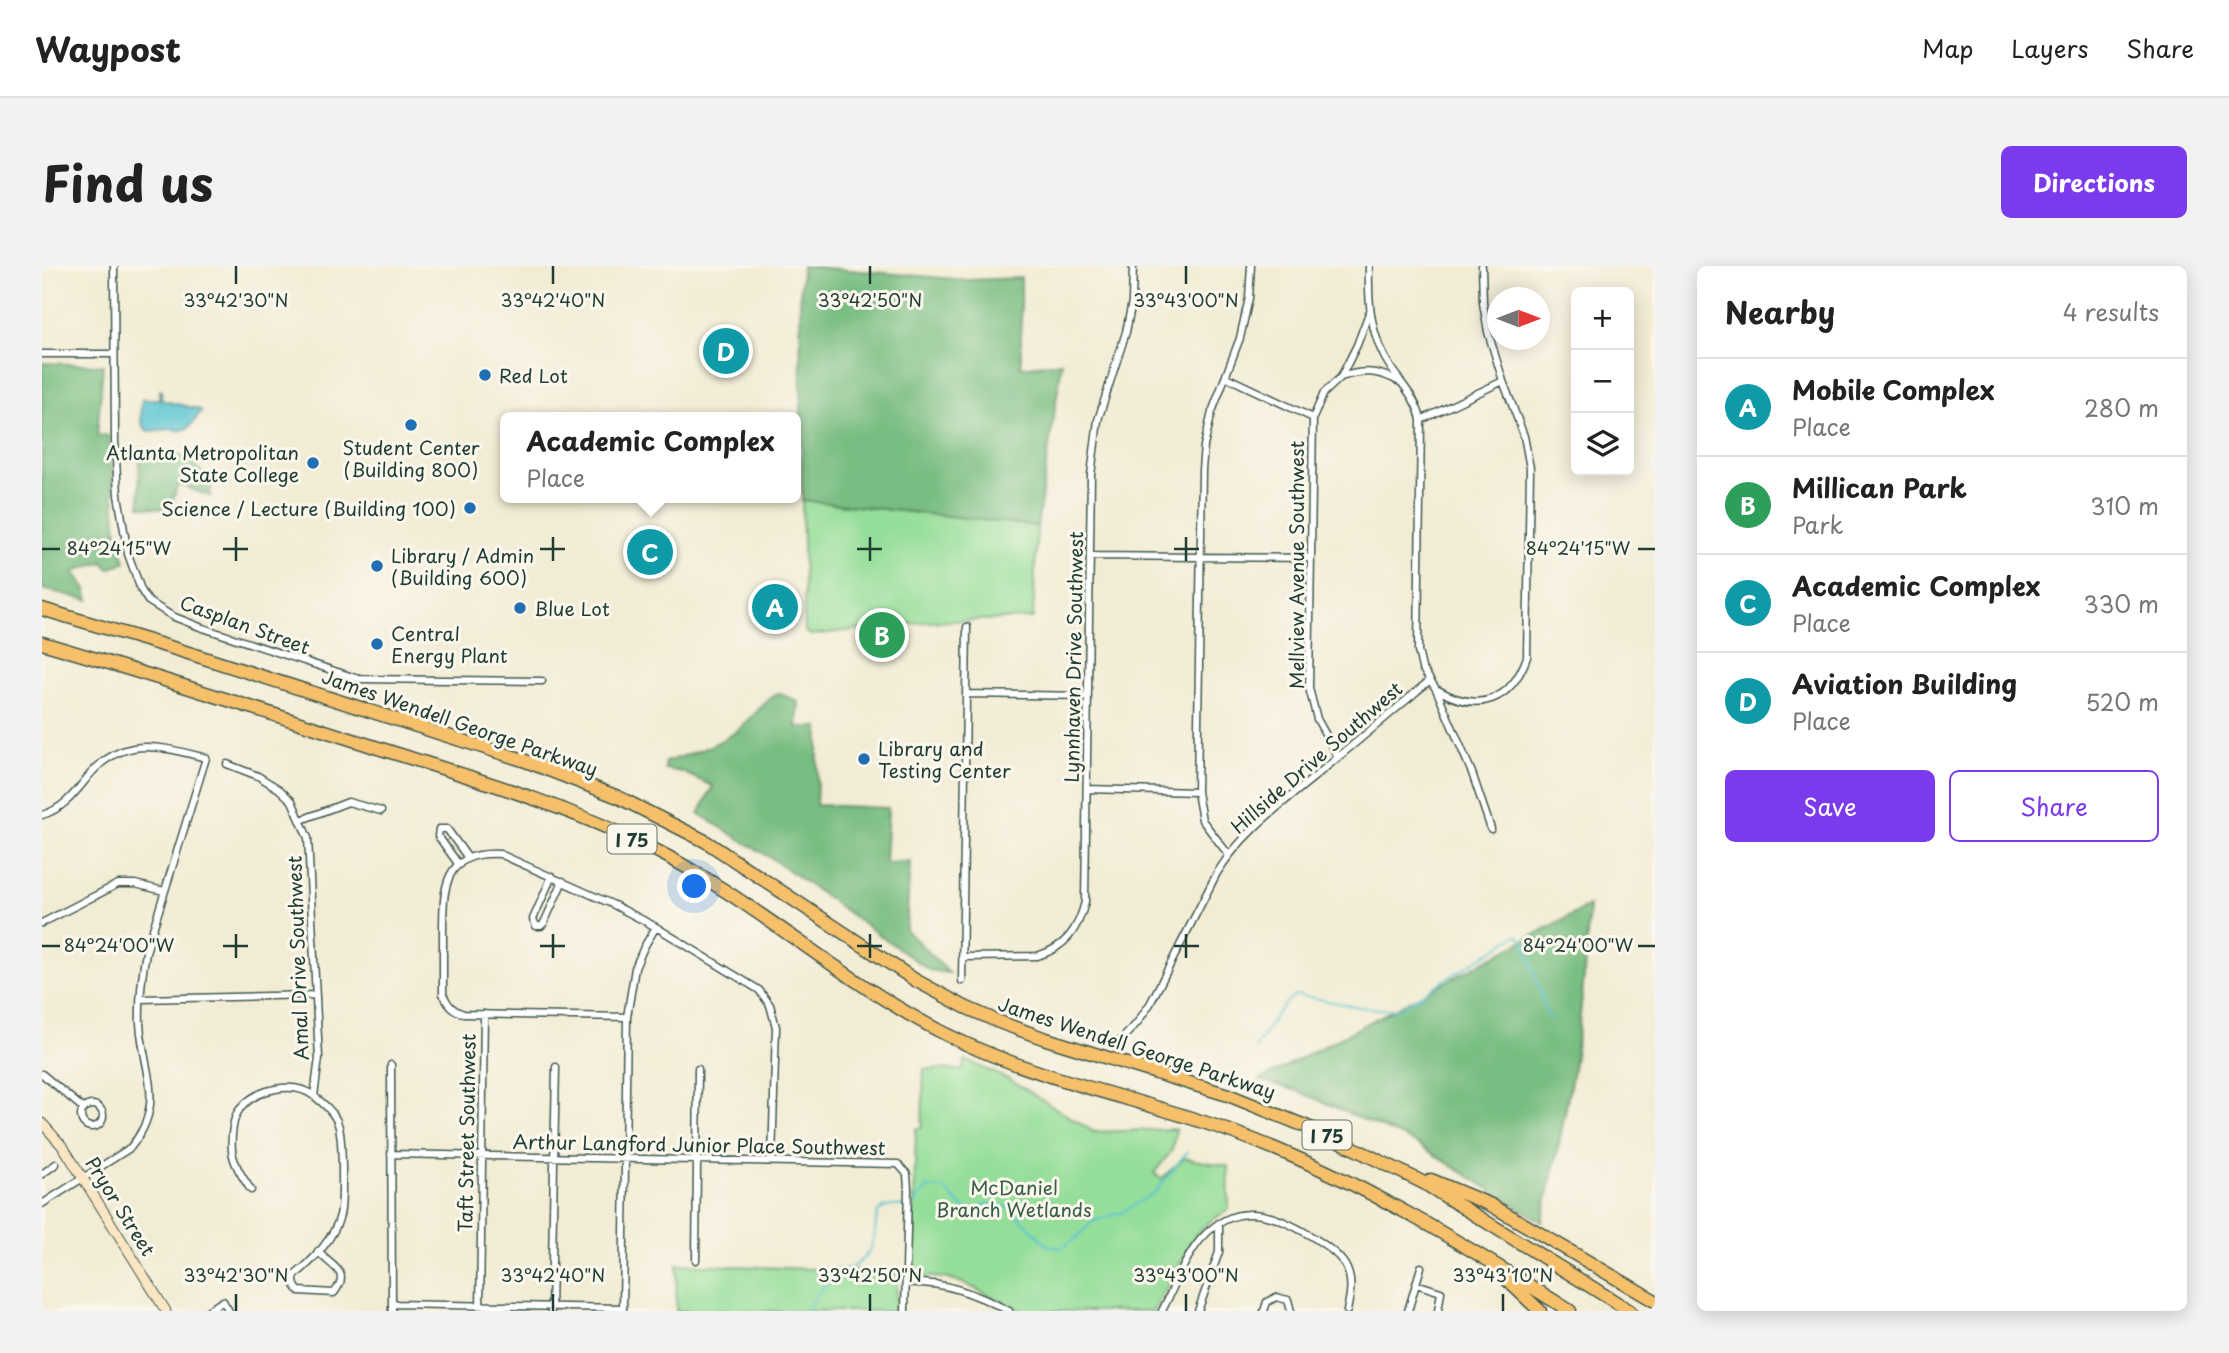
<!DOCTYPE html>
<meta charset="utf-8">
<style>
:root{--surface:#fff;--page:#f2f2f2;--text:#222;--muted:#767676;--line:#e0e0e0;--accent:#7c3aed}
body{margin:0;font-family:"Playpen Sans",sans-serif;background:var(--page);color:var(--text)}
.controls{position:absolute;right:21px;top:21px;display:grid;overflow:hidden;border-radius:10px;box-shadow:0 4px 18px #0003}
.controls button{width:63px;height:63px;display:grid;place-items:center;padding:0;border:0;border-bottom:2px solid var(--line);background:var(--surface);color:var(--text);font:35px sans-serif}
.compass{position:absolute;left:1445px;top:21px;width:63px;height:63px;border-radius:50%;background:var(--surface);box-shadow:0 4px 18px #0003;rotate:90deg}
.you{position:absolute;left:653px;top:621px;width:24px;height:24px;margin:-18px;border:5px solid #fff;border-radius:50%;background:#1a73e8;box-shadow:0 0 0 10px #1a73e833}
.badge{display:grid;place-items:center;width:46px;height:46px;border-radius:50%;background:var(--accent);color:#fff;font-size:23px;font-weight:700}
.pin{position:absolute;translate:-50% -50%;border:4px solid #fff;box-shadow:0 2px 7px #0006}
.popup{position:absolute;left:458px;top:146px;width:301px;height:91px;box-sizing:border-box;display:grid;place-content:center;border-radius:10px;background:var(--surface);filter:drop-shadow(0 2px 5px #0005);font-size:23px;white-space:nowrap;color:var(--muted)}
.popup b{font-size:26px;color:var(--text)}
.popup::after{content:'';position:absolute;left:50%;top:100%;margin-left:-14px;border:14px solid transparent;border-top-color:var(--surface)}
.list{margin:0;padding:0;list-style:none}
h2{display:flex;justify-content:space-between;align-items:center;height:91px;margin:0;padding:0 28px;font-size:30px}
h2 small{font-size:23px;font-weight:400;color:var(--muted)}
.list li{display:grid;grid-template-columns:46px 1fr auto;gap:21px;align-items:center;box-sizing:border-box;height:98px;padding:0 28px;border-top:2px solid var(--line)}
.list b{display:block;font-size:26px;white-space:nowrap}
.list p{margin:0;font-size:23px;white-space:nowrap;color:var(--muted)}
.list em{font-size:23px;font-style:normal;color:var(--muted)}
.actions{display:flex;gap:14px;padding:21px 28px}
.actions a{flex:1;padding:16px 0;border:2px solid var(--accent);border-radius:10px;text-align:center;font-size:24px;color:var(--accent)}
.actions .main{background:var(--accent);color:#fff}
.icon{flex:none;width:38px;height:38px;fill:none;stroke:currentColor;stroke-width:2;stroke-linecap:round;stroke-linejoin:round}
.map{position:relative;flex:none;width:1613px;height:1045px;overflow:hidden;border-radius:10px}
header{display:flex;align-items:center;gap:42px;box-sizing:border-box;height:98px;padding:0 35px;background:var(--surface);border-bottom:2px solid var(--line)}
header strong{font-size:33px}
nav{display:flex;gap:38px;margin-inline-start:auto;font-size:24px}
.intro{display:flex;align-items:center;justify-content:space-between;box-sizing:border-box;height:168px;padding:0 42px}
h1{margin:0;font-size:49px}
.button{padding:18px 32px;border-radius:10px;background:var(--accent);color:#fff;font-size:24px;font-weight:700}
main{display:flex;gap:42px;padding:0 42px}
aside{flex:1;background:var(--surface);border-radius:10px;box-shadow:0 4px 18px #0003}
.map>svg:first-child{display:block}
</style>
<header>
<strong>Waypost</strong>
<nav><a>Map</a><a>Layers</a><a>Share</a></nav>
</header>
<div class="intro"><h1>Find us</h1><a class="button">Directions</a></div>
<main>
<div class="map">
<svg width="1613" height="1045" viewBox="0 0 1613 1045">
<rect width="100%" height="100%" fill="#fbf7ec"/>
<filter id="ink" filterUnits="userSpaceOnUse"><feTurbulence type="fractalNoise" baseFrequency=".0143" numOctaves="2"/><feDisplacementMap in="SourceGraphic" scale="14" xChannelSelector="R" yChannelSelector="G"/><feConvolveMatrix kernelMatrix="1 2 1 2 8 2 1 2 1" color-interpolation-filters="sRGB"/></filter>
<filter id="wash" filterUnits="userSpaceOnUse"><feTurbulence type="fractalNoise" baseFrequency=".00686" numOctaves="4" result="noise"/><feDisplacementMap in="SourceGraphic" scale="28" xChannelSelector="R" yChannelSelector="G"/><feGaussianBlur stdDeviation="1.57" result="paint"/><feColorMatrix in="noise" values="0 0 0 0 0 0 0 0 0 0 0 0 0 0 0 0 0 1.4 0 .05"/><feComposite in="paint" operator="in"/></filter>
<g filter="url(#wash)">
<rect width="100%" height="100%" fill="#f2ecd4"/>
<!-- green -->
<path fill="#95de99" stroke="#5a8e66" stroke-width="2" d="M 760,234 L 995,260 L 991,352 L 883,356 L 769,369 L 763,366 Z
M 923,794 L 968,814 L 1052,866 L 1134,863 L 1130,884 L 1112,907 L 1119,913 L 1142,892 L 1186,900 L 1187,943 L 1162,960 L 1153,970 L 1112,1045 L 980,1045 L 921,1017 L 902,1012 L 870,1009 L 874,862 L 880,862 L 882,803 L 921,804 Z
M 635,998 L 855,1006 L 854,1045 L 634,1045 Z"/>
<!-- forest -->
<path fill="#78bd81" stroke="#4c7d5a" stroke-width="2" d="M 760,0 L 925,14 L 979,12 L 979,101 L 1020,96 L 995,260 L 760,234 L 758,31 Z
M 0,97 L 61,99 L 55,169 L 67,170 L 75,268 L 83,296 L 67,303 L 61,296 L 32,305 L 44,323 L 47,334 L 0,323 Z
M 97,183 L 147,192 L 160,207 L 170,212 L 168,230 L 136,218 L 128,244 L 98,240 Z
M 736,427 L 757,436 L 755,461 L 777,461 L 774,539 L 846,542 L 843,597 L 868,596 L 864,664 L 907,707 L 887,704 L 732,594 L 657,548 L 671,520 L 640,506 L 623,503 L 623,496 C 649,488 673,480 695,465 C 710,454 719,437 736,427 Z
M 1547,640 C 1544,689 1540,740 1533,789 C 1525,845 1512,901 1500,956 L 1372,876 L 1256,825 L 1218,814 Z"/>
<!-- water -->
<path fill="#58c4d2" stroke="#3c8083" stroke-width="2" d="M 118,124 L 120,124 L 119,134 L 159,144 L 159,146 C 153,151 152,159 144,163 C 138,166 134,163 128,163 C 112,164 101,172 99,150 C 99,143 98,140 100,133 L 117,133 Z"/>
<g fill="none" stroke-linecap="round" stroke-linejoin="round">
<!-- stream -->
<path stroke="#58c4d2" stroke-width="2" d="M 1213,783 C 1225,765 1235,740 1254,729 C 1289,734 1318,745 1356,743 L 1475,669 L 1482,674 L 1507,754
M 868,939 L 873,939 L 877,931 L 886,922 L 903,923 L 919,940 L 928,944 L 945,938 L 957,939 L 970,943 L 1006,980 L 1019,982 L 1032,974 L 1050,956 L 1080,946 L 1112,927 L 1145,886
M 765,1045 C 771,1033 781,1020 793,1012 C 804,1003 819,999 827,985 C 842,959 820,937 863,940"/>
</g>
</g>
<g filter="url(#ink)">
<g fill="none" stroke-linecap="round" stroke-linejoin="round">
<defs>
<path id="minor" d="M 72,0 L 73,175 L 76,229 L 86,288 L 99,324 L 106,335 L 130,350 L 158,361 L 317,413 L 500,415
M 1327,0 C 1326,36 1328,71 1349,102 C 1361,120 1375,133 1379,154 L 1376,385 L 1380,402 L 1394,423 L 1430,507 L 1449,563
M 0,88 L 72,88
M 1184,111 L 1271,152
M 1299,111 C 1322,103 1337,105 1358,116
M 1379,154 L 1461,115
M 1048,290 L 1268,292
M 1396,424 C 1436,447 1469,436 1485,391 L 1488,202 L 1482,170 L 1461,115 L 1446,66 L 1441,37 L 1440,0
M 924,428 L 1046,430
M 1296,491 L 1275,453 L 1267,422 L 1271,152 L 1282,127 L 1299,111 L 1315,79 L 1327,47
M 185,498 L 216,510 L 237,523 L 250,535 L 266,572 L 277,792 L 272,830 C 281,837 292,846 296,858 C 301,870 301,936 298,949 C 293,971 270,996 253,1009 C 251,1016 252,1020 257,1025 L 292,1027 C 310,1004 289,1002 276,985
M 1045,523 L 1155,526
M 0,549 C 21,543 32,528 45,512 C 80,468 117,480 164,492 L 104,686 C 100,709 97,733 98,757 C 101,806 125,838 88,882 L 0,938
M 259,554 L 306,536 L 339,545
M 1186,588 L 1160,554 L 1155,526 L 1160,204 L 1162,180 L 1170,146 L 1198,72 L 1207,32 L 1209,0
M 417,599 L 396,570 L 397,563 L 405,563 L 426,592
M 510,610 L 491,653 L 494,660 L 499,660 L 502,657 L 521,615
M 0,657 L 76,618 L 93,618 L 122,625
M 920,691 L 995,690 C 1023,682 1036,664 1043,636 L 1049,209 L 1056,154 L 1084,66 L 1090,36 L 1091,0
M 920,715 L 925,361
M 98,733 L 274,729
M 585,751 L 422,748 C 410,744 406,739 401,728 C 401,707 401,687 401,667 C 401,622 401,585 458,588 L 572,639 L 614,661 L 717,724 L 728,739 L 734,761 L 730,895
M 1079,774 L 1095,757 L 1108,738 L 1175,607 C 1199,568 1236,541 1271,512 C 1310,480 1349,447 1387,415
M 349,799 L 350,1045
M 0,808 L 42,843
M39 850a11 11 0 1 1 22 0a11 11 0 1 1-22 0Z
M 349,888 L 856,898 L 865,908 L 866,923 L 863,1045
M 0,908 L 14,898
M 209,924 C 201,912 192,899 190,885 C 189,873 190,852 198,843 C 214,823 251,814 272,830
M 654,994 L 656,803
M 864,1017 C 902,1015 934,1028 967,1045
M 1374,1018 L 1399,1026 L 1396,1045
M 350,1038 L 581,1042
M 165,1045 L 181,1035 L 187,1045
M 438,1045 L 442,748
M 509,1045 L 514,801
M 581,1045 L 585,751 L 593,702 L 602,681 L 614,661
M 1120,1045 C 1136,1014 1149,970 1183,954 C 1195,948 1208,947 1220,949 C 1243,953 1296,981 1305,1003 C 1311,1017 1308,1030 1305,1045
M 1156,1045 L 1177,986 L 1177,957
M 1222,1045 L 1225,1036 L 1234,1031 L 1246,1034 L 1249,1045
M 1366,1045 L 1379,1001"/>
<path id="secondary" d="M 0,857 L 22,882 L 124,1045"/>
<path id="motorway" d="M 0,343 L 137,384 L 481,494 L 576,531 L 663,575 L 873,714 L 923,741 L 957,756 L 1001,772 L 1186,829 L 1283,868 L 1380,916 L 1588,1045
M 0,377 C 111,409 220,445 330,480 C 424,510 519,537 607,581 C 718,636 809,725 922,777 C 1009,817 1104,834 1193,867 C 1313,911 1420,977 1528,1045
M 1389,914 L 1449,939 L 1613,1035
M 1460,1009 L 1498,1045"/>
</defs>
<!-- minor casing -->
<use href="#minor" stroke="#3f574c" stroke-width="9"/>
<!-- secondary casing -->
<use href="#secondary" stroke="#3f574c" stroke-width="11"/>
<!-- motorway casing -->
<use href="#motorway" stroke="#3f574c" stroke-width="15"/>
<!-- minor -->
<use href="#minor" stroke="#fff" stroke-width="6"/>
<!-- secondary -->
<use href="#secondary" stroke="#fbe6c4" stroke-width="9"/>
<!-- motorway -->
<use href="#motorway" stroke="#f6c06b" stroke-width="12"/>
</g>
</g>
<!-- ticks -->
<path fill="none" stroke="#1f3d34" stroke-width="2.5" d="M 194,0 L 194,18M 511,0 L 511,18M 828,0 L 828,18M 1144,0 L 1144,18M 194,271 L 194,295M 511,271 L 511,295M 828,271 L 828,295M 1144,271 L 1144,295M 0,283 L 18,283M 181,283 L 206,283M 498,283 L 523,283M 815,283 L 840,283M 1132,283 L 1157,283M 1596,283 L 1613,283M 194,668 L 194,692M 511,668 L 511,692M 828,668 L 828,692M 1144,668 L 1144,692M 0,680 L 18,680M 181,680 L 206,680M 498,680 L 523,680M 815,680 L 840,680M 1132,680 L 1157,680M 1596,680 L 1613,680M 194,1028 L 194,1045M 511,1028 L 511,1045M 828,1028 L 828,1045M 1144,1028 L 1144,1045M 1461,1028 L 1461,1045"/>
<!-- markers -->
<g fill="#1f6fb2" stroke="#fbf7ec" stroke-width="2.5">
<circle cx="443" cy="109" r="7"/>
<circle cx="369" cy="159" r="7"/>
<circle cx="271" cy="197" r="7"/>
<circle cx="428" cy="242" r="7"/>
<circle cx="335" cy="300" r="7"/>
<circle cx="478" cy="342" r="7"/>
<circle cx="335" cy="378" r="7"/>
<circle cx="822" cy="493" r="7"/>
</g>
<g text-anchor="middle" dominant-baseline="central" stroke-width="6" stroke-linejoin="round" paint-order="stroke">
<!-- shield labels -->
<g fill="#fbf7ec" stroke="#61756b" stroke-width="2">
<rect x="565.5" y="558.5" width="49" height="29" rx="5"/>
<rect x="1260.5" y="854.5" width="49" height="29" rx="5"/>
</g>
<g font-size="18" font-weight="bold" fill="#1f3d34">
<text x="590" y="573">I 75</text>
<text x="1285" y="869">I 75</text>
</g>
<!-- poi labels -->
<g font-size="19" fill="#1f3d34" stroke="#fbf7ec" text-anchor="start">
<text x="457" y="109">Red Lot</text>
<text x="369" y="181" text-anchor="middle">Student Center<tspan x="369" dy="22">(Building 800)</tspan></text>
<text x="257" y="186" text-anchor="end">Atlanta Metropolitan<tspan x="257" dy="22">State College</tspan></text>
<text x="414" y="242" text-anchor="end">Science / Lecture (Building 100)</text>
<text x="349" y="289">Library / Admin<tspan x="349" dy="22">(Building 600)</tspan></text>
<text x="492" y="342">Blue Lot</text>
<text x="349" y="367">Central<tspan x="349" dy="22">Energy Plant</tspan></text>
<text x="836" y="482">Library and<tspan x="836" dy="22">Testing Center</tspan></text>
</g>
<!-- street labels -->
<g font-size="19" fill="#1f3d34" stroke="#fbf7ec">
<text transform="translate(1254 299) rotate(-90)">Mellview Avenue Southwest</text>
<text transform="translate(203 358) rotate(20)">Casplan Street</text>
<text transform="translate(1031 391) rotate(-89)">Lynnhaven Drive Southwest</text>
<text transform="translate(418 456) rotate(19)">James Wendell George Parkway</text>
<text transform="translate(1274 491) rotate(-41)">Hillside Drive Southwest</text>
<text transform="translate(255 692) rotate(-92)">Amal Drive Southwest</text>
<text transform="translate(1095 781) rotate(18)">James Wendell George Parkway</text>
<text transform="translate(424 867) rotate(-89)">Taft Street Southwest</text>
<text transform="translate(657 878) rotate(1)">Arthur Langford Junior Place Southwest</text>
<text transform="translate(79 940) rotate(58)">Pryor Street</text>
</g>
<!-- park labels -->
<g font-size="19" fill="#375d48" stroke="#fbf7ec">
<text x="972" y="921">McDaniel<tspan x="972" dy="22">Branch Wetlands</tspan></text>
</g>
</g>
<g font-size="18" text-anchor="middle" fill="#1f3d34" stroke="#fbf7ec" stroke-width="6" stroke-linejoin="round" paint-order="stroke">
<text x="194" y="41">33°42'30"N</text>
<text x="511" y="41">33°42'40"N</text>
<text x="828" y="41">33°42'50"N</text>
<text x="1144" y="41">33°43'00"N</text>
<text x="1536" y="289">84°24'15"W</text>
<text x="77" y="289">84°24'15"W</text>
<text x="1536" y="686">84°24'00"W</text>
<text x="77" y="686">84°24'00"W</text>
<text x="194" y="1016">33°42'30"N</text>
<text x="511" y="1016">33°42'40"N</text>
<text x="828" y="1016">33°42'50"N</text>
<text x="1144" y="1016">33°43'00"N</text>
<text x="1461" y="1016">33°43'10"N</text>
</g>
</svg>
<div class="controls">
<button>+</button>
<button>−</button>
<button><svg class="icon" aria-label="layers" viewBox="0 0 24 24"><path d="M12 4l9 5-9 5-9-5zM3 14l9 5 9-5"/></svg></button>
</div>
<svg class="compass" viewBox="-18 -18 36 36"><path d="M0-13l5 13h-10z" fill="#e53935"/><path d="M0 13l5-13h-10z" fill="#767676"/></svg>
<div class="you"></div>
<div class="pin badge" style="left:733px;top:341px;background:#0f9aa8">A</div>
<div class="pin badge" style="left:840px;top:369px;background:#2e9e5b">B</div>
<div class="pin badge" style="left:608px;top:286px;background:#0f9aa8">C</div>
<div class="popup"><b>Academic Complex</b>Place</div>
<div class="pin badge" style="left:684px;top:85px;background:#0f9aa8">D</div>
</div>
<aside>
<h2>Nearby<small>4 results</small></h2>
<ul class="list">
<li><span class="badge" style="background:#0f9aa8">A</span><div><b>Mobile Complex</b><p>Place</p></div><em>280 m</em></li>
<li><span class="badge" style="background:#2e9e5b">B</span><div><b>Millican Park</b><p>Park</p></div><em>310 m</em></li>
<li><span class="badge" style="background:#0f9aa8">C</span><div><b>Academic Complex</b><p>Place</p></div><em>330 m</em></li>
<li><span class="badge" style="background:#0f9aa8">D</span><div><b>Aviation Building</b><p>Place</p></div><em>520 m</em></li>
</ul>
<div class="actions"><a class="main">Save</a><a>Share</a></div>
</aside>
</main>
